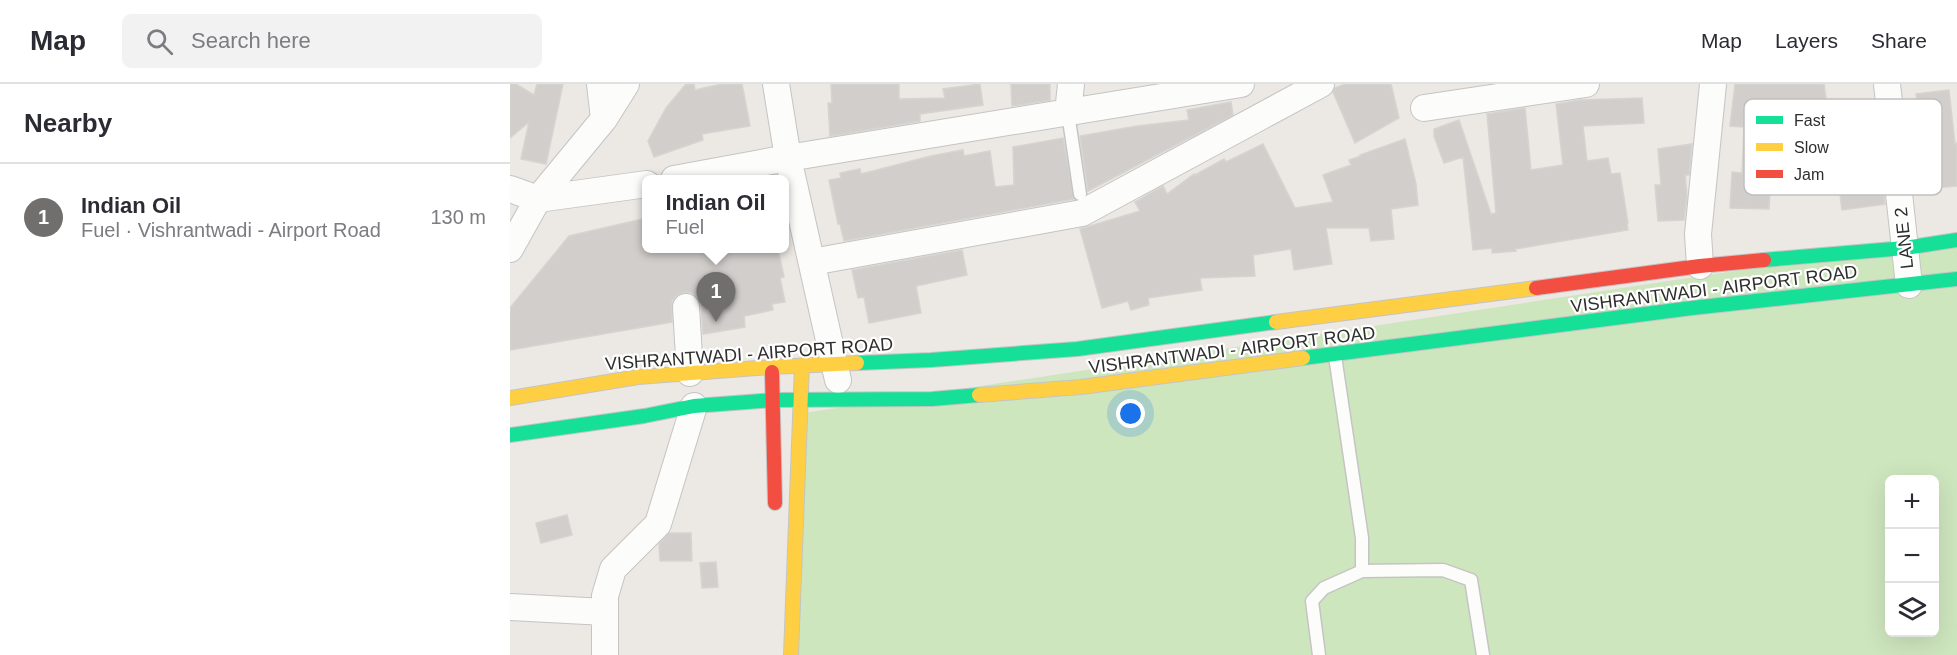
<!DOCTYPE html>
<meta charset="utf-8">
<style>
:root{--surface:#fff;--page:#f2f2f3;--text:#2b2b33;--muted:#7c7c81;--line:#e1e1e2;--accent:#706f6e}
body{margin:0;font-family:Helvetica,sans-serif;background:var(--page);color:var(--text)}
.controls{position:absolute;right:18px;bottom:18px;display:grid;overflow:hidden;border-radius:9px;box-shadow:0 6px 24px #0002}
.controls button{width:54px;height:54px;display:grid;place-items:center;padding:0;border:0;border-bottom:2px solid var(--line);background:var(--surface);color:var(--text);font:30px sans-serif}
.you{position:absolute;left:621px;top:330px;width:21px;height:21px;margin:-15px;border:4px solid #fff;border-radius:50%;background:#1a73e8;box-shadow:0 0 0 9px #1a73e833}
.badge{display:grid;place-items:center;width:39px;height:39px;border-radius:50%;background:var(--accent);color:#fff;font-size:20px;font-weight:700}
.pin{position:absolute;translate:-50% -50px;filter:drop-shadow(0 2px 3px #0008)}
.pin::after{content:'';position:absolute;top:32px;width:21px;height:18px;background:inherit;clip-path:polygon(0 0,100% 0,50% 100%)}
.popup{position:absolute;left:132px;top:91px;width:147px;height:78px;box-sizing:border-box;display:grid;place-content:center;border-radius:9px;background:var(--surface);filter:drop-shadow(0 2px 4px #0005);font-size:20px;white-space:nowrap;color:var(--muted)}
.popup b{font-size:22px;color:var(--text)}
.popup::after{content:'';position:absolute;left:50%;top:100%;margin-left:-12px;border:12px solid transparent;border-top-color:var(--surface)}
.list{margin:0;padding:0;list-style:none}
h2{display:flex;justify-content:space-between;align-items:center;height:78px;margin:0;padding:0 24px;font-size:26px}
h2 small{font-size:20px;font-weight:400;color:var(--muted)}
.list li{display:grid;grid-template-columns:39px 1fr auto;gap:18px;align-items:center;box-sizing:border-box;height:108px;padding:0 24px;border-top:2px solid var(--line)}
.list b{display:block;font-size:22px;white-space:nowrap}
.list p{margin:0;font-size:20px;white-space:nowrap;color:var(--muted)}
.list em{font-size:20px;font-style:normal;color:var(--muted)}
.icon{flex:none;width:33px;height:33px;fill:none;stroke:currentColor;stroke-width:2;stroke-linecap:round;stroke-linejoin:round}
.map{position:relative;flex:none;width:1447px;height:571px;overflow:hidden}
header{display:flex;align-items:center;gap:36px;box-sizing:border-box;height:84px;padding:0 30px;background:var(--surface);border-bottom:2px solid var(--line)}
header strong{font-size:28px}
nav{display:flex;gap:33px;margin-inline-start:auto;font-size:21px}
.search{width:420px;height:54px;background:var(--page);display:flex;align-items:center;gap:15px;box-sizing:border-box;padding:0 21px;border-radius:9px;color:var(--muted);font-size:22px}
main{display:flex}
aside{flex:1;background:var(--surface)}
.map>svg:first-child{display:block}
</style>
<header>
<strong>Map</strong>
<div class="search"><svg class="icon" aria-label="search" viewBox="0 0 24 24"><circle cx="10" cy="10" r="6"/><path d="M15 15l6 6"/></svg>Search here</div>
<nav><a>Map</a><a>Layers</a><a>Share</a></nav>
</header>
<main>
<aside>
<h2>Nearby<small></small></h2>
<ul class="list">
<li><span class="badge">1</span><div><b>Indian Oil</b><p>Fuel · Vishrantwadi - Airport Road</p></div><em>130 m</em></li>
</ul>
</aside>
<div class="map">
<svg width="1447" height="571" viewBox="0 0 1447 571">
<rect width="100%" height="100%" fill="#ece8e4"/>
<!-- green -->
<path fill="#cee6be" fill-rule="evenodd" d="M 1447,153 L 1447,571 L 282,571 L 294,329 ZM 1380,396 L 1424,396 L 1424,548 L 1380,548 Z"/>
<!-- building -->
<path fill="#d1cecb" stroke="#d7d4d0" stroke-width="1.5" d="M 0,0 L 6,0 L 24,11 L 27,0 L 53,0 L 36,80 L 11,75 L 19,38 L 0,54 Z
M 176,0 L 184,0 L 185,6 L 212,0 L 232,0 L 240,42 L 192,50 L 193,56 L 144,73 L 138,57 L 156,24 Z
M 321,0 L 389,0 L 389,15 L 435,14 L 433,5 L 470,0 L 473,21 L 410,30 L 410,37 L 320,52 L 318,19 L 322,19 Z
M 501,0 L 540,0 L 540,16 L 502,22 Z
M 835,0 L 881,0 L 889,34 L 845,59 L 823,8 L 825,4 Z
M 1225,0 L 1314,0 L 1317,22 L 1362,16 L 1375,120 L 1332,126 L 1325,72 L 1261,79 L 1259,125 L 1220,124 L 1222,88 L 1232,89 L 1234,43 L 1220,42 Z
M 1439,6 L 1445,60 L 1447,59 L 1447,102 L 1413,105 L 1409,63 L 1412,63 L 1406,10 Z
M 1132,14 L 1134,39 L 1073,42 L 1077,77 L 1098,74 L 1101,90 L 1110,89 L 1118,139 L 1117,139 L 1118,146 L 1005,165 L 1006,167 L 982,169 L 982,164 L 963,166 L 953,73 L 934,79 L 924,52 L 924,45 L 949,36 L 981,130 L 986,129 L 977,30 L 1015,24 L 1021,86 L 1053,81 L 1046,20 L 1070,16 Z
M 721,18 L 723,31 L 578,107 L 570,52 L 627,42 L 679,36 L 677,26 Z
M 553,54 L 564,115 L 334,157 L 330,140 L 328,140 L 319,96 L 331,94 L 330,89 L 350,85 L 351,90 L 421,72 L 453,66 L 454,72 L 480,67 L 485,103 L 504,101 L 503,63 Z
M 895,55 L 906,100 L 908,121 L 881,125 L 884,155 L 861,157 L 859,144 L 816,144 L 822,180 L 784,186 L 781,165 L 743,171 L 745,192 L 690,194 L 692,206 L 638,214 L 639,221 L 621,226 L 618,217 L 592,224 L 570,145 L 630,127 L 625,118 L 653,102 L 657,110 L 684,90 L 685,91 L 714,75 L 716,78 L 753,60 L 785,124 L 823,118 L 813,91 L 841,81 L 839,76 L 851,72 L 850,71 Z
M 1182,60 L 1179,91 L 1175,91 L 1177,112 L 1174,136 L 1148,137 L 1145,101 L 1151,101 L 1148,65 Z
M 137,134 L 137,165 L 268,165 L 274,193 L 270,194 L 275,218 L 262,220 L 263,226 L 234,232 L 235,243 L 193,250 L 191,222 L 189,215 L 182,209 L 175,208 L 167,211 L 162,217 L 162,238 L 0,266 L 0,224 L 59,152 Z
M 452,166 L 457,191 L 406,202 L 411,229 L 359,239 L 354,213 L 348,214 L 342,186 Z
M 57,431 L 62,451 L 31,459 L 26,439 Z
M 159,449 L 181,449 L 182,477 L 150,477 L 149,460 Z
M 206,478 L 208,503 L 192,504 L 190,479 Z"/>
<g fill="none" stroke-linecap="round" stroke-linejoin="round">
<defs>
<path id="lane" d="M 558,29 L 570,110
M 825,272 L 852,454 L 852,487
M 809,571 L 802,517 L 814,504 L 852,487 L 933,486 L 961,496 L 973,571"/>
<path id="street" d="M 90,0 L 94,35
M 266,0 L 278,74 L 328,296
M 1377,0 L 1399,201
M 914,24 L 1076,0
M 558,29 L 561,0
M 164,95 L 278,74 L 731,0
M 0,105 L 28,115 L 137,100
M 0,165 L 28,115 L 94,35 L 116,0
M 302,178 L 572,129 L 811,0
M 1190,182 L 1188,150 L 1203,0
M 176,223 L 180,289
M 0,523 L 95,528
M 95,571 L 95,512 L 103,485 L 148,440 L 184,322"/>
<path id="fast" d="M 1254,176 L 1395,164 L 1447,156
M 793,274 L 1182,224 L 1447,195
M 347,279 L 421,276 L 567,265 L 766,238
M 0,351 L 134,332 L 184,322 L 264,316 L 422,315 L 469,311"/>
<path id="slow" d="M 766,238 L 1026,204
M 469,311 L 571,303 L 793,274
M 0,314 L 128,293 L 262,283 L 347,279
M 281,571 L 292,281"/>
<path id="jam" d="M 1026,204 L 1190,182 L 1254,176
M 262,288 L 265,419"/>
</defs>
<!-- lane casing -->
<use href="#lane" stroke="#c5c4c5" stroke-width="15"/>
<!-- street casing -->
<use href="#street" stroke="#c5c4c5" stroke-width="28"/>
<!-- fast casing -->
<use href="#fast" stroke="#c5c4c5" stroke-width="16"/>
<!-- slow casing -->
<use href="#slow" stroke="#c5c4c5" stroke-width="16"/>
<!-- jam casing -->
<use href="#jam" stroke="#c5c4c5" stroke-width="16"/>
<!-- lane -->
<use href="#lane" stroke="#fcfcfb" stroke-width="12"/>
<!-- street -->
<use href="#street" stroke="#fcfcfb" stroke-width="26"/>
<!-- fast -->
<use href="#fast" stroke="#16e098" stroke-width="14"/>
<!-- slow -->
<use href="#slow" stroke="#ffcf43" stroke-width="14"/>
<!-- jam -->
<use href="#jam" stroke="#f24e42" stroke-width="14"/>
</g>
<g text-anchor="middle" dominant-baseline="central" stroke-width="4.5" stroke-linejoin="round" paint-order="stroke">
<!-- street labels -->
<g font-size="18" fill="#2e2e2e" stroke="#fff">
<text transform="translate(1394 154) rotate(-96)">LANE 2</text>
<text transform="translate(1204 205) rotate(-7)">VISHRANTWADI - AIRPORT ROAD</text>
<text transform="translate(722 266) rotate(-7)">VISHRANTWADI - AIRPORT ROAD</text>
<text transform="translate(239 270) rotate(-4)">VISHRANTWADI - AIRPORT ROAD</text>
</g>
</g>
<!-- legend -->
<rect x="1234" y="15" width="198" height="96" rx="9" fill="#fff" stroke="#c0c0c0" stroke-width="1.5"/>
<rect x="1246" y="32" width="27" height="8" fill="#16e098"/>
<rect x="1246" y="59" width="27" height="8" fill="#ffcf43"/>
<rect x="1246" y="86" width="27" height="8" fill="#f24e42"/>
<g font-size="16" fill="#2e2e2e">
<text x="1284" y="42">Fast</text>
<text x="1284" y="69">Slow</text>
<text x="1284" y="96">Jam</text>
</g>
</svg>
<div class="controls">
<button>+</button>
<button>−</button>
<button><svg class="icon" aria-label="layers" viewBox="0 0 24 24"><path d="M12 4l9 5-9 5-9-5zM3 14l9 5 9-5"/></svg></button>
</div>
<div class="you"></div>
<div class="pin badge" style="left:206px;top:238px">1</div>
<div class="popup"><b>Indian Oil</b>Fuel</div>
</div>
</main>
